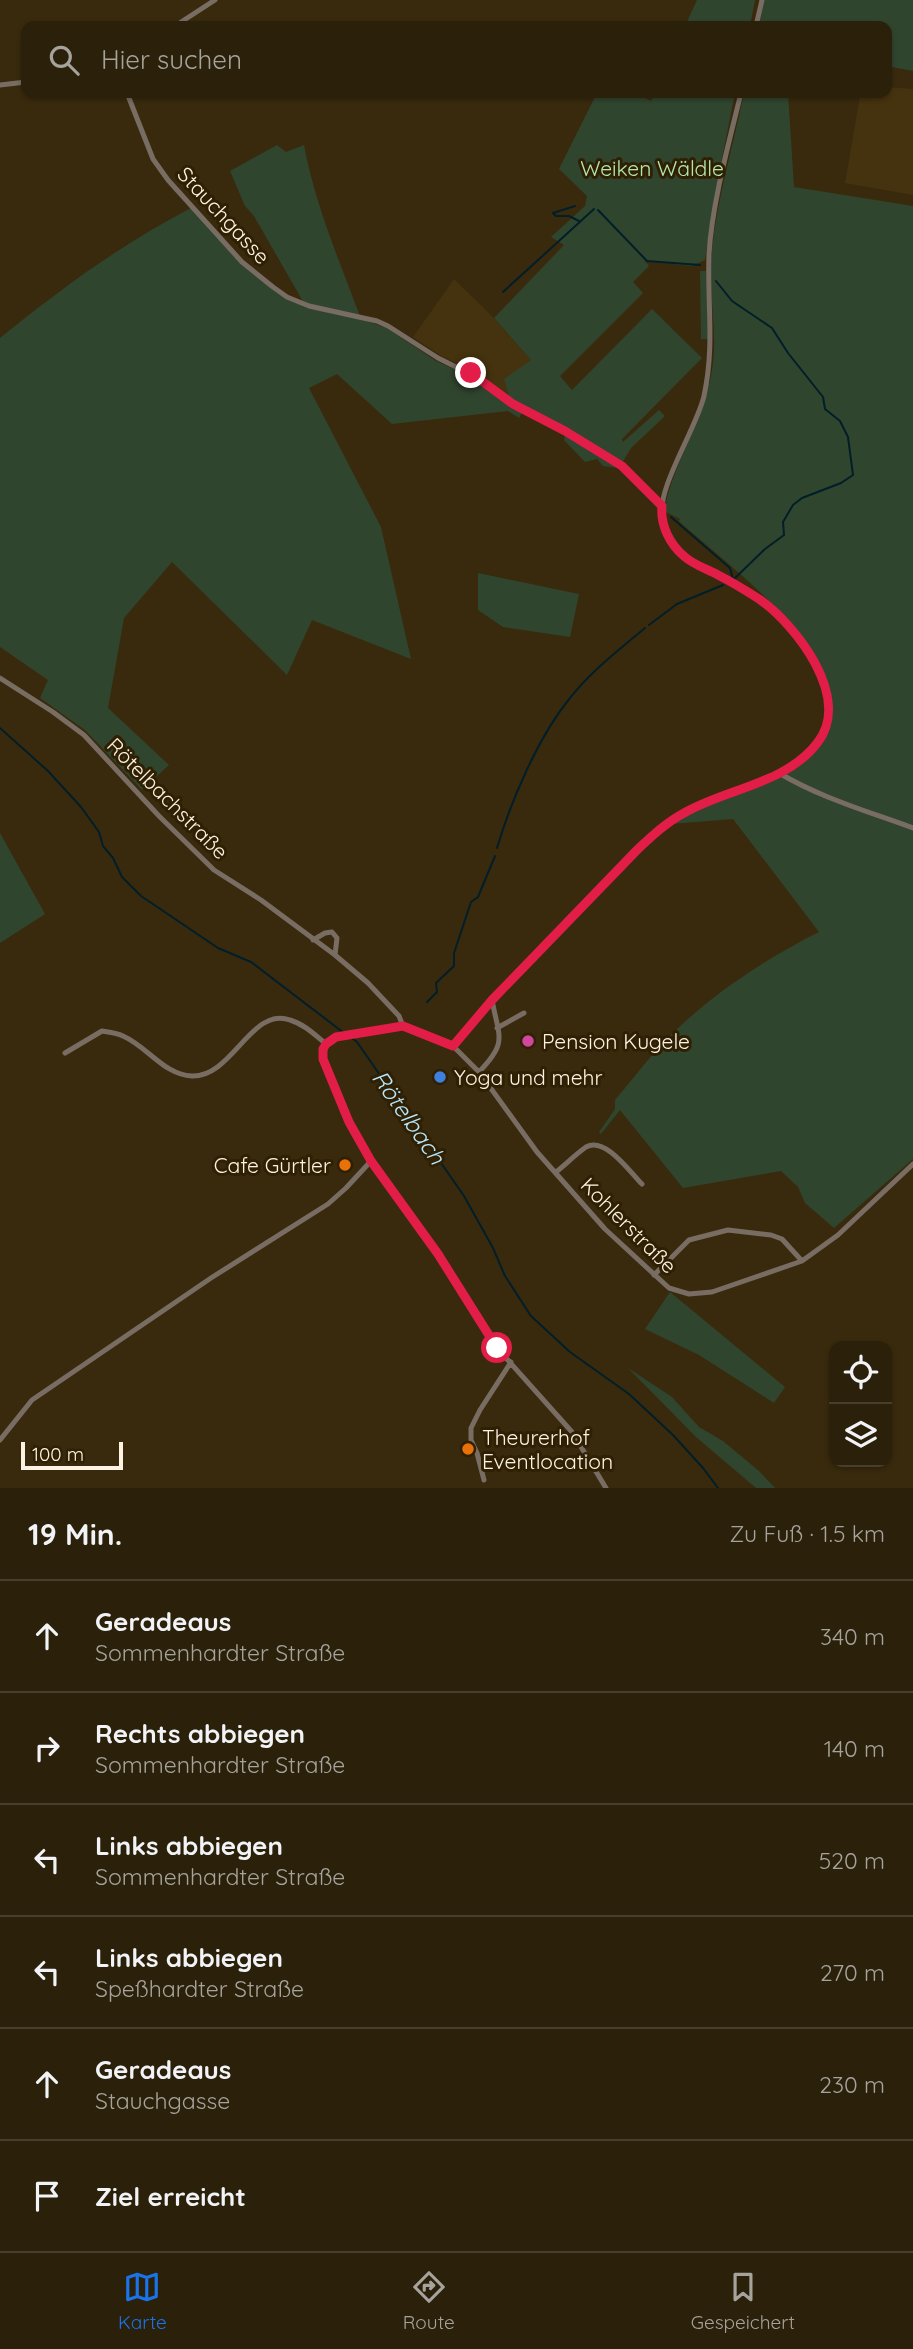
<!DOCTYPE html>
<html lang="de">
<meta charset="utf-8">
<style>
:root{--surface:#2b200a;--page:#372d18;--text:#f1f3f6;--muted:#a6a39c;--line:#473e2b;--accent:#1a73e8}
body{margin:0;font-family:Quicksand,sans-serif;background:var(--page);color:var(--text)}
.controls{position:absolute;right:21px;bottom:21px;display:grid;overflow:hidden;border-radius:14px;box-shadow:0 2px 5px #0004}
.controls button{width:63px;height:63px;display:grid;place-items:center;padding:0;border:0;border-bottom:2px solid var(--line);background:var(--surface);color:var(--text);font:35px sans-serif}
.scale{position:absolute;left:21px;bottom:18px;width:102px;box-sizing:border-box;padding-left:7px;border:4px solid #fdf3e3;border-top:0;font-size:19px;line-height:24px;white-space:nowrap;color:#fdf3e3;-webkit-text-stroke:5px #2f2003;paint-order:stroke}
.stop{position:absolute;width:21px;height:21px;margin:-16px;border:5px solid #e11d48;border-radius:50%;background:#fff}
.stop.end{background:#e11d48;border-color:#fff;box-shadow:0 2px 7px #0008}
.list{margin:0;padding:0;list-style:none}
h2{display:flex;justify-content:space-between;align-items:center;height:91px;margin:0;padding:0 28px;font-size:30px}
h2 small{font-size:23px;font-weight:400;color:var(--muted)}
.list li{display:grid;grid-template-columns:46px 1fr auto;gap:21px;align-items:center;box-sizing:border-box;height:112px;padding:0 28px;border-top:2px solid var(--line)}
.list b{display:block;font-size:26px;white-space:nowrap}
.list p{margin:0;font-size:23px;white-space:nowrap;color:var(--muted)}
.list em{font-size:23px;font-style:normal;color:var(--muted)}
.icon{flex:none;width:38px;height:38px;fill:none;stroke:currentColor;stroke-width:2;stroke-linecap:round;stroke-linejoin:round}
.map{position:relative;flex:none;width:913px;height:1488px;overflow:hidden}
.search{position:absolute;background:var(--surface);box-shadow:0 2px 5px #0004;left:21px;right:21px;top:21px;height:77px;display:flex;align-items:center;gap:18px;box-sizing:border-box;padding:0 24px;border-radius:14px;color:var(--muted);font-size:26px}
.sheet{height:763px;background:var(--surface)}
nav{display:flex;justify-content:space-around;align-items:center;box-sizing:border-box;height:98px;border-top:2px solid var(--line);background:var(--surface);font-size:19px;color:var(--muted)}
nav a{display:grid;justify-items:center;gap:4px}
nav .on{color:var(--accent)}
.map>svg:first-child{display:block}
</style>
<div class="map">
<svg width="913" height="1488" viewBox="0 0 913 1488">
<rect width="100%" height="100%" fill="#392a0d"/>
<!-- built -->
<path fill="#45320e" d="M 887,87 L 913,89 L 913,195 L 845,183 L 860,96 L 866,93 L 887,93 Z
M 454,279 L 490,314 L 531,360 L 509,397 L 474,372 L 440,355 L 413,337 Z"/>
<!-- green -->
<path fill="#30452e" d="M 697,0 L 755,0 L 750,26 L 685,26 Z
M 764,0 L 913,0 L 913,71 L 887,66 L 887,26 L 758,26 Z
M 597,93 L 636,93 L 651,101 L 655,93 L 735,93 L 714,199 L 705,260 L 691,266 L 645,261 L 649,266 L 633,282 L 643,293 L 560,376 L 572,390 L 652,309 L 702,358 L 622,439 L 623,442 L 659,410 L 665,416 L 631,448 L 619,468 L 603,466 L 597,459 L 585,462 L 564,440 L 566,428 L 525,406 L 519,418 L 508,411 L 392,424 L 337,374 L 309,388 L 381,527 L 411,659 L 312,620 L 287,675 L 172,562 L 124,618 L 108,708 L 169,765 L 142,790 L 85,730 L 40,698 L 48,680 L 0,647 L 0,338 C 62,288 120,245 191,208 L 241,263 L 272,289 L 305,305 L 254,216 L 245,206 L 230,171 L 277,145 L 286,152 L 304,145 C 315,205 340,262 361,319 L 387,328 L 436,361 L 480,381 L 507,401 L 509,397 L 504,379 L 531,360 L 494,318 L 564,245 L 551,237 L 585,206 L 587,196 L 559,169 Z
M 744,93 L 788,93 L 794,187 L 913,206 L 913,1159 L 834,1228 L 805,1203 L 798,1187 L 781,1171 L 683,1188 L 620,1110 L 601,1134 L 599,1132 L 615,1109 L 615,1100 C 628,1085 640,1069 653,1054 C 698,1003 759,962 819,932 L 733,819 L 671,824 C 686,816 701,806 717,799 C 744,786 776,782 801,764 C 903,687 730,569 679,521 L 680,519 L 664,511 C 674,459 707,416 713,363 C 717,330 709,295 711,261 C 715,205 733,148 744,93 Z
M 700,271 L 706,271 L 708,339 L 701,339 Z
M 478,573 L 579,594 L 570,637 L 503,627 L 478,610 Z
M 0,833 L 45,914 L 0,943 Z
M 670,1292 L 785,1387 L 774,1403 L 699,1355 L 645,1329 Z
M 628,1368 L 672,1397 L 699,1427 L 723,1441 L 759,1471 L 775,1488 L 756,1488 L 696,1437 Z"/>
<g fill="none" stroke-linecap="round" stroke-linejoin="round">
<!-- stream -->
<path stroke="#021e29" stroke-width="2" d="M 575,206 L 553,213 L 556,216 L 569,216 L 579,221
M 598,210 L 647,261 L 700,265
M 716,281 L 732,301 L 772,328 L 788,353 L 823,397 L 825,409 L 840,421 L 848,437 L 853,475 L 841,483 L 802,498 L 793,505 L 783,522 L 784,535 L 765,549 L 732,581
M 503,292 L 594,209
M 671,517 L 730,568 L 733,579
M 649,625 L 677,604 L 723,585
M 0,728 L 48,771 L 81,807 L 99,832 L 103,846 L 113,858 L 122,877 L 141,896 L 218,948 L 251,962 L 344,1033
M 497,848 C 511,801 538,737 570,698 C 591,671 619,650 645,628
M 427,1002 L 437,992 L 436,983 L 454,966 L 454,953 L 471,902 L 478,897 L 495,856
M 349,1036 L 357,1042 L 464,1196 L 493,1248 L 505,1276 L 531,1316 L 570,1352 L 629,1394 L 673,1435 L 703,1468 L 718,1488"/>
<!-- minor -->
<path stroke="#796d63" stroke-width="5" d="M 175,26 L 215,0
M 756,26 L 762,0
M 0,85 L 26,82
M 127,93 L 153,159 L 168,180 L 242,262 L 273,287 L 287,297 L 309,306 L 377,321 L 388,326 L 438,358 L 482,380 L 513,404 L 565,431 L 622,466 L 662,506
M 0,678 L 53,712 L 84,735 L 159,816 L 214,870 L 261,900 L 335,955 L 368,983 L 399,1016 L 403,1026
M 779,773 C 821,798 867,811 913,828
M 313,940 L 325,933 L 332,932 L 337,938 L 335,955
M 497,1028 L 524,1013
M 453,1046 L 492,1000 L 638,849 C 652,836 667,823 683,813 C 721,791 788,781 814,747 C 818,742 824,736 826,730 C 842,686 794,624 761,600 C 728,577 670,563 662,520 C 656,488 696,430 704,396 C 715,345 707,304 709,254 C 712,204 729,142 741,93
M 65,1053 L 102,1031 C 109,1032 117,1033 123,1036 C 148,1047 164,1075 192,1076 C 233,1077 251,1006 290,1020 C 304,1024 315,1035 326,1044
M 479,1072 C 508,1042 499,1038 492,1000
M 556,1172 C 566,1164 576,1154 586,1147 C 605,1136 630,1172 642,1184
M 654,1275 L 689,1240 L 728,1230 L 771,1235 L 782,1239 L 802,1261
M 0,1440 L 32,1400 L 211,1278 L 328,1204 L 346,1188 L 371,1161
M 484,1480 L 477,1453 L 471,1440 L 471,1428 L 480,1410 L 511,1362
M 606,1488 L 572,1432 L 497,1348 L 438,1254 L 371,1161 L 349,1122 L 329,1076 L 323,1059 L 326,1044 L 342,1035 L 403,1026 L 453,1046 L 479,1072 L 537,1152 L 605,1229 L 669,1288 L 689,1294 L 712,1292 L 802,1261 L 838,1235 L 913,1164"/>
</g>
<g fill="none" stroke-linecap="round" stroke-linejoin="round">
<!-- route -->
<path stroke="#e11d48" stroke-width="9" d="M 471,373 L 513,404 L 565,431 L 622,466 L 662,506 C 660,525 670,545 685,557 C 694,565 707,569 718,575 C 732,582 745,590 759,599 C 796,625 852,697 818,742 C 787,784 727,788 684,813 C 667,822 652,836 638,849 L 492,1000 L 453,1046 L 403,1026 L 336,1037 L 326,1044 L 323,1049 L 323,1059 L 349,1122 L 371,1161 L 438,1254 L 497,1348"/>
</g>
<!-- markers -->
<circle fill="#d1479c" stroke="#2f2003" stroke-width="2.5" cx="528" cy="1041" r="7"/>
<circle fill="#3f7fe0" stroke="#2f2003" stroke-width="2.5" cx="440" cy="1077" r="7"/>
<g fill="#e8710a" stroke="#2f2003" stroke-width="2.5">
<circle cx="345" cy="1165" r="7"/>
<circle cx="468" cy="1449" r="7"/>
</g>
<g text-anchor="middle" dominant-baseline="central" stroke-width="6" stroke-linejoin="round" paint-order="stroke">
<!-- park labels -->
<g font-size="21" fill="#b4e9ae" stroke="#2f2003">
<text x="652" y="168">Weiken Wäldle</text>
</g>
<!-- street labels -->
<g font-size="21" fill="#fdf3e3" stroke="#2f2003">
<text transform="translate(224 215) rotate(47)">Stauchgasse</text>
<text transform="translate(168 798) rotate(45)">Rötelbachstraße</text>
<text transform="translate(629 1225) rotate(45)">Kohlerstraße</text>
</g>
<!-- poi labels -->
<g font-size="21" fill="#fdf3e3" stroke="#2f2003" text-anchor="start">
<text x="542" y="1041">Pension Kugele</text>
<text x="454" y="1077">Yoga und mehr</text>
<text x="331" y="1165" text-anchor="end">Cafe Gürtler</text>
<text x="482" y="1437">Theurerhof<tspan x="482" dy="24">Eventlocation</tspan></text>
</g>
<!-- water labels -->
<g font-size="23" font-style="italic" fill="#b8e8fe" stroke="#2f2003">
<text transform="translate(409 1117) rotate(55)">Rötelbach</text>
</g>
</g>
</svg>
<div class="controls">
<button><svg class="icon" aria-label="locate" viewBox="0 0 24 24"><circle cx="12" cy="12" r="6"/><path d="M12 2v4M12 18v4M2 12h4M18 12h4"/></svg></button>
<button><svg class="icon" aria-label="layers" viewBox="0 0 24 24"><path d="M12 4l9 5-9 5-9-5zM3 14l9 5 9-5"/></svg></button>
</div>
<div class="scale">100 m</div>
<div class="stop" style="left:497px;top:1348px"></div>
<div class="stop end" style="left:471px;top:373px"></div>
<div class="search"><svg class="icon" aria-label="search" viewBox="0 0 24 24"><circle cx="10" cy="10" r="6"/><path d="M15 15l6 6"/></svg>Hier suchen</div>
</div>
<section class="sheet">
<h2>19 Min.<small>Zu Fuß · 1.5 km</small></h2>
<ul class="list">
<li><svg class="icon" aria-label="ahead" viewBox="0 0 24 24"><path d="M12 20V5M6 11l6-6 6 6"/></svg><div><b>Geradeaus</b><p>Sommenhardter Straße</p></div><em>340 m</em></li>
<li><svg class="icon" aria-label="right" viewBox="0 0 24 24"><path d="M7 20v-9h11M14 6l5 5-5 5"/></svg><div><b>Rechts abbiegen</b><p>Sommenhardter Straße</p></div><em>140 m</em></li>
<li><svg class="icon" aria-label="left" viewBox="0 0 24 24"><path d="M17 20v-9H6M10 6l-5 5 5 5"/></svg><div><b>Links abbiegen</b><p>Sommenhardter Straße</p></div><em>520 m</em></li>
<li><svg class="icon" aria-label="left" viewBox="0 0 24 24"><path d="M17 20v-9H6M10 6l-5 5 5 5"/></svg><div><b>Links abbiegen</b><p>Speßhardter Straße</p></div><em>270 m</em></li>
<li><svg class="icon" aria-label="ahead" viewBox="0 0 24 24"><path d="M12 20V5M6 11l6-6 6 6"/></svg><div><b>Geradeaus</b><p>Stauchgasse</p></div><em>230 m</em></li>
<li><svg class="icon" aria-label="arrive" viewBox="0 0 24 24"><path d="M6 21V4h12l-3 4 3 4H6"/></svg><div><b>Ziel erreicht</b></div></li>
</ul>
</section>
<nav>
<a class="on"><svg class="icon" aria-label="map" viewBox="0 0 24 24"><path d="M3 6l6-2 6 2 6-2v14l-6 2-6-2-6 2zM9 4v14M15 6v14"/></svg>Karte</a>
<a><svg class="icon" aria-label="directions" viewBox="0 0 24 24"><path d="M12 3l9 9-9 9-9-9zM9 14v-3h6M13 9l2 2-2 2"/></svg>Route</a>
<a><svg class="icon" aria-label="saved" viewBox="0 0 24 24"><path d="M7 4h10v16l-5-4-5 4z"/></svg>Gespeichert</a>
</nav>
